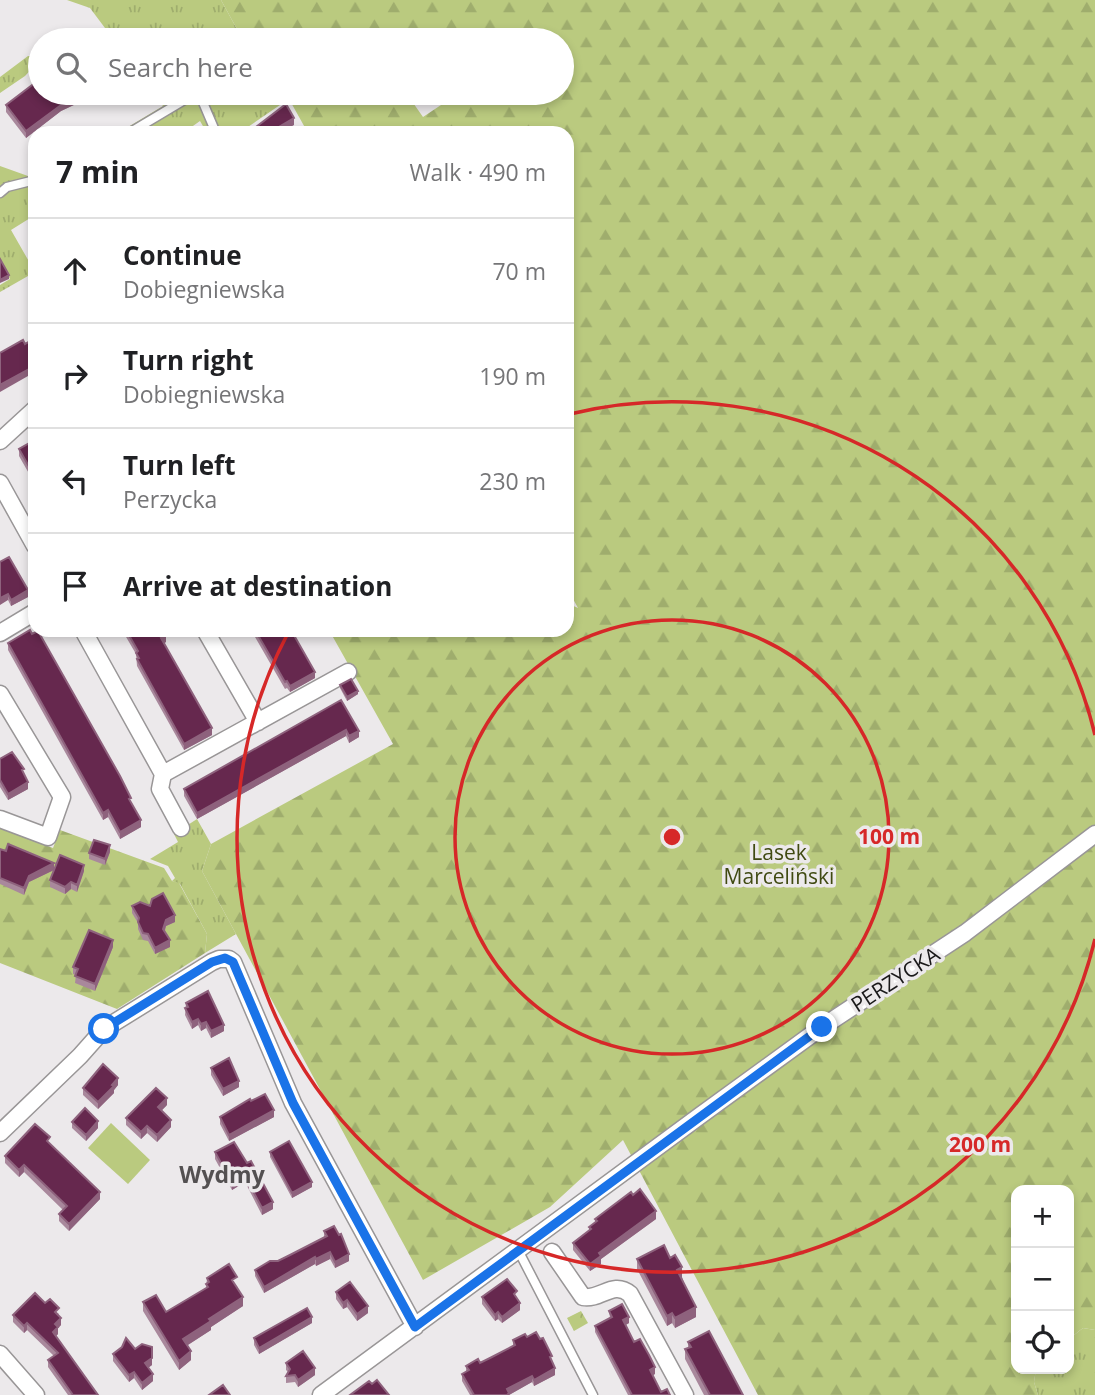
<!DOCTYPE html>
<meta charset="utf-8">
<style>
:root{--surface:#fff;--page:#f6f6f6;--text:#202124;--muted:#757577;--line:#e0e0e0}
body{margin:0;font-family:"Open Sans",sans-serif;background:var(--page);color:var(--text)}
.controls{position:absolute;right:21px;bottom:21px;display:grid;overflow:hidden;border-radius:14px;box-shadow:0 4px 10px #0003}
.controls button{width:63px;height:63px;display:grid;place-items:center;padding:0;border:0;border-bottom:2px solid var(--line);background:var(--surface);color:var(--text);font:35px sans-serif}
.stop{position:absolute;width:21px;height:21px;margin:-16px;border:5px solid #1a73e8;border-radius:50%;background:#fff}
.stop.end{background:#1a73e8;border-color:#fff;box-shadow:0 2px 7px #0008}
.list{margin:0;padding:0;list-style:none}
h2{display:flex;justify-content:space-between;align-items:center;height:91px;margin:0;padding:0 28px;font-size:30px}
h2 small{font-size:23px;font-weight:400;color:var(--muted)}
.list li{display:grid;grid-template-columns:46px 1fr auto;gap:21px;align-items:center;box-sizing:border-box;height:105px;padding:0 28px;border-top:2px solid var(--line)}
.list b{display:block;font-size:26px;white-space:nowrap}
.list p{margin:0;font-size:23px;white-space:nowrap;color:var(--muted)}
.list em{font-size:23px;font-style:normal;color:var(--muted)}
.icon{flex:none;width:38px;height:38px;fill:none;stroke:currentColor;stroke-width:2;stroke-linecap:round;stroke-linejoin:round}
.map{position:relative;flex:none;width:1095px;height:1395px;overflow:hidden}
.search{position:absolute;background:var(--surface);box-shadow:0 4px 10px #0003;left:28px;top:28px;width:546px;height:77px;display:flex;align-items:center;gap:18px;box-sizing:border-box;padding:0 24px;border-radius:38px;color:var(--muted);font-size:26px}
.panel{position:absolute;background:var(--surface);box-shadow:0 4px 10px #0003;left:28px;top:126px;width:546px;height:511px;border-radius:21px}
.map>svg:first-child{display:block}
</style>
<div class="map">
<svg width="1095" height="1395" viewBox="0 0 1095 1395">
<defs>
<pattern id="grass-tufts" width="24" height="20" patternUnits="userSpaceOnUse" patternTransform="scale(1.75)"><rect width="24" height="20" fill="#baca7f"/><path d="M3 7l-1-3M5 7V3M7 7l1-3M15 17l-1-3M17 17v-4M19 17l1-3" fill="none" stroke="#9fad6d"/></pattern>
<pattern id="forest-firs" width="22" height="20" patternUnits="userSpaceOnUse" patternTransform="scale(1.75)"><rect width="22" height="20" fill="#baca7f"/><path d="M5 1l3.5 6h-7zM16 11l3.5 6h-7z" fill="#9fad6d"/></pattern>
<pattern id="park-crowns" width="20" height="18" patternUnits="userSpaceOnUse" patternTransform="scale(1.75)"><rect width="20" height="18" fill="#baca7f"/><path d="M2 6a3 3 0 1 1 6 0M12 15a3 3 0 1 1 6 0" fill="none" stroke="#9fad6d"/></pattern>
</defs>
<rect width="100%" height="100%" fill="#ece9eb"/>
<!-- grass -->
<path fill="url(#grass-tufts)" d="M 67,0 L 221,0 L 243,40 L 114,40 L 90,8 Z
M 28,56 L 37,56 L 38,62 L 25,76 L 0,93 L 0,77 Z
M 154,93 L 273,93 L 280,105 L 239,133 L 207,133 L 200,121 L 183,133 L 118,133 L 163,106 Z
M 0,166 L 28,176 L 35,173 L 35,215 L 11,230 L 35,272 L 0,292 L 0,285 L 10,279 L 0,260 Z
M 197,819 L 211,844 L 202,871 L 236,934 L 205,953 L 207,934 L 180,884 L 172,881 L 175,878 L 168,866 L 150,859 L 178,842 L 174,834 Z
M 1083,1328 L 1095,1330 L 1095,1395 L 1038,1395 L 1034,1382 L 1036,1369 L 1069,1369 L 1069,1339 Z"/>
<!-- forest -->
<path fill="url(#forest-firs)" d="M 221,0 L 1095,0 L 1095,1330 L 1083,1328 L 1069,1339 L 1069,1190 L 1016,1190 L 1016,1369 L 1036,1369 L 1034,1382 L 1038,1395 L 758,1395 L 623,1140 L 550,1207 L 423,1280 L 202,871 L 211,844 L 393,744 L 329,630 L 567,630 L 567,603 L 578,608 L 567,588 L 567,133 L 308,133 L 289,99 L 280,105 L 273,93 L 414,93 L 409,97 L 423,117 L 453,97 L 451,93 L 562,93 L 562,40 L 243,40 Z
M 0,828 L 53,848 L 60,830 L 164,868 L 172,881 L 179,883 L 207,934 L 205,953 L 117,1009 L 0,963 Z"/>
<!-- park -->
<path fill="url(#park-crowns)" d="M 581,1311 L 588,1323 L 574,1331 L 567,1318 Z"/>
<!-- garden -->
<path fill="#baca7f" d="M 111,1123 L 150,1160 L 128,1184 L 88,1148 Z"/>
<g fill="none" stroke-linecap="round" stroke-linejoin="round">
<defs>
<path id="service" d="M 199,93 L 216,133
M 129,133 L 196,93
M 0,193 L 7,187 L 35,180
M 518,1250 L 593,1395"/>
<path id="minor" d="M 0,441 L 35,409
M 0,483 L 35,546
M 83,630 L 163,774 L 160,789 L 181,828
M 205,630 L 258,722
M 0,633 L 35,612
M 0,694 L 62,797 L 48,837 L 0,819
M 163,774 L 348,672
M 0,1133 L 80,1056 L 104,1029 L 212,962 L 219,959 L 229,959 L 233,962 L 293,1103 L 415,1327
M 552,1252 L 583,1297 C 601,1300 613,1280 630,1294 L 685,1395
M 0,1354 L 36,1395
M 321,1395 L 701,1115 L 822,1027 L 965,933 L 1095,834"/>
</defs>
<!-- service casing -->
<use href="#service" stroke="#999697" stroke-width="11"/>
<!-- minor casing -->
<use href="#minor" stroke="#999697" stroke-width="19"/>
<!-- service -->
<use href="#service" stroke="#fff" stroke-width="8"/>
<!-- minor -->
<use href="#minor" stroke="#fff" stroke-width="16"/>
</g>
<!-- wall -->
<path fill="#a9889c" d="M 78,103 L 61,111 L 26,138 L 6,112 L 6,105 Z
M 35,440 L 35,484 L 19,456 L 19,449 Z
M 0,562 L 28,597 L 11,606 L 8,600 Z
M 122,630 L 163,630 L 166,642 L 164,643 L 212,735 L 184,750 L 137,666 L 136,654 Z
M 251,630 L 291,630 L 315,678 L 290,692 L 287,688 L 285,689 Z
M 8,643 L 131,803 L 141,827 L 120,839 L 108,817 L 103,820 L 8,650 Z
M 340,685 L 358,694 L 347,701 L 340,688 Z
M 341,700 L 359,737 L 349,743 L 346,736 L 197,819 L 184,796 L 184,789 Z
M 0,759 L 24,775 L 28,789 L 8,800 L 0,787 Z
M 0,849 L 54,870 L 29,882 L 24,895 L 0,884 Z
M 110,852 L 105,865 L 89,859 L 89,853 Z
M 84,871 L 77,892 L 71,889 L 65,894 L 50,887 L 50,880 Z
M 132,906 L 175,922 L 166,926 L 165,931 L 170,947 L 155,954 L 148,941 L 143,940 L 138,929 L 138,923 L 132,913 Z
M 113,947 L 95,991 L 75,983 L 76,975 L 73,974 L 73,967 Z
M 186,1003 L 224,1031 L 211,1038 L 206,1028 L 201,1031 L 198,1025 L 192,1029 L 185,1015 Z
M 211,1068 L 239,1087 L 223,1096 L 211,1075 Z
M 118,1085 L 114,1090 L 114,1093 L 98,1109 L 83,1095 L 83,1088 Z
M 167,1105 L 161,1111 L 171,1127 L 157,1142 L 147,1133 L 141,1139 L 126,1125 L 126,1118 Z
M 220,1117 L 274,1117 L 229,1141 L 220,1124 Z
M 72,1122 L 98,1128 L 86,1141 L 72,1128 Z
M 50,1144 L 100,1199 L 69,1231 L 59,1221 L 59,1214 L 63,1210 L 24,1172 L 19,1177 L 5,1163 L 5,1156 Z
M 215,1152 L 247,1163 L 273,1209 L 262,1215 L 245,1182 L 232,1190 L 215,1159 Z
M 270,1152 L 312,1187 L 292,1198 L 270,1157 Z
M 595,1219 L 656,1219 L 601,1259 L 601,1264 L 590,1271 L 573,1250 L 573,1243 L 589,1231 L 589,1227 L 595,1223 Z
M 324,1231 L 349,1261 L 335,1268 L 330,1259 L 316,1266 L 315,1264 L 264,1293 L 255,1276 L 255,1270 L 290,1255 L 324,1237 Z
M 637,1259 L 682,1277 L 696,1317 L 675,1328 L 672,1323 L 667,1326 L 637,1269 Z
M 207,1278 L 237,1286 L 243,1306 L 211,1327 L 211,1330 L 188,1345 L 191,1360 L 179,1370 L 143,1311 L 143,1302 L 166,1312 L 206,1288 Z
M 336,1292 L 368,1313 L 357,1321 L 347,1307 L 343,1309 L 336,1299 Z
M 482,1297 L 517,1298 L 520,1310 L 502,1323 L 498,1319 L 495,1321 L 482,1304 Z
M 45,1303 L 59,1314 L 58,1316 L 61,1325 L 58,1328 L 58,1334 L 56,1336 L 98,1395 L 68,1395 L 48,1367 L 48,1360 L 54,1356 L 27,1330 L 24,1333 L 13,1322 L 13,1315 Z
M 609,1311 L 629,1323 L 626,1325 L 634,1342 L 655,1374 L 652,1375 L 661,1392 L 670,1395 L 628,1395 L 595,1332 L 595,1326 L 610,1318 Z
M 312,1323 L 259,1354 L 254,1345 L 254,1338 Z
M 527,1337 L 552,1362 L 555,1375 L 534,1386 L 532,1382 L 509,1395 L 470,1395 L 462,1381 L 462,1374 L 466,1372 L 466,1366 L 480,1363 L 490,1358 L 513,1346 L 513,1340 Z
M 688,1342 L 743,1395 L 704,1395 L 685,1359 L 685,1349 L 688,1348 Z
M 113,1354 L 152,1365 L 148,1368 L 153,1381 L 142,1390 L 134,1378 L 129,1382 L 113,1361 Z
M 286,1363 L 315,1375 L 298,1387 L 295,1382 L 286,1383 L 286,1376 L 288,1372 L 286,1370 Z"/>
<!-- shaded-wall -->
<path fill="#8e627d" d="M 82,93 L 91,93 L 78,103 L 61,111 L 26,138 L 26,131 L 61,105 Z
M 294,118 L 294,125 L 280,133 L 279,127 Z
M 9,275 L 9,279 L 0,283 L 0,280 Z
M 35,366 L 35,372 L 0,392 L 0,385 Z
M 28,590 L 28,597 L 11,606 L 11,600 Z
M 8,594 L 8,600 L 0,605 L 0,598 Z
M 166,636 L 166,642 L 161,645 L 161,638 Z
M 315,672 L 315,678 L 290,692 L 290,686 Z
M 358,691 L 358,694 L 347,701 L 347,697 Z
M 212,728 L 212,735 L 184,750 L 184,744 Z
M 346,730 L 346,736 L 197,819 L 197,813 Z
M 359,731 L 359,737 L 349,743 L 349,736 Z
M 28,782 L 28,789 L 8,800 L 8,794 Z
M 108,810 L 108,817 L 103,820 L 103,813 Z
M 141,820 L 141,827 L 120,839 L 120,832 Z
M 110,845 L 110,852 L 105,865 L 105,859 Z
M 54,863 L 54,870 L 29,882 L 24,895 L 24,888 L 29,876 Z
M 84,865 L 84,871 L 77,892 L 77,885 Z
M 71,882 L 71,889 L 65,894 L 65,887 Z
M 175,915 L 175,922 L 166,926 L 163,935 L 163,929 L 166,920 Z
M 113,940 L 113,947 L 95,991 L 95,984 Z
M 170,940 L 170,947 L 155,954 L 155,948 Z
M 198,1019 L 198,1025 L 192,1029 L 192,1022 Z
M 206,1022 L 206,1028 L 201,1031 L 201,1024 Z
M 224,1025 L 224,1031 L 211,1038 L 211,1031 Z
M 118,1078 L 118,1085 L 114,1090 L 114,1093 L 98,1109 L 98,1102 Z
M 239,1081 L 239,1087 L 223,1096 L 223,1089 Z
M 167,1098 L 167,1105 L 158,1114 L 158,1107 Z
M 274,1110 L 274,1117 L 229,1141 L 229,1135 Z
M 171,1120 L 171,1127 L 157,1142 L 157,1135 Z
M 98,1121 L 98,1128 L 86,1141 L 86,1135 Z
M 147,1126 L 147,1133 L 141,1139 L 141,1132 Z
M 24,1165 L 24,1172 L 19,1177 L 19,1170 Z
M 245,1176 L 245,1182 L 232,1190 L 232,1183 Z
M 312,1182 L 312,1187 L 292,1198 L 292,1193 Z
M 100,1192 L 100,1199 L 69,1231 L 69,1224 Z
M 273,1202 L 273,1209 L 262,1215 L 262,1208 Z
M 656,1211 L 656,1219 L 601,1259 L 601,1264 L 590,1271 L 590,1264 L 599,1253 Z
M 330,1252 L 330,1259 L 316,1266 L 316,1259 Z
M 349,1254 L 349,1261 L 335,1268 L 335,1262 Z
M 315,1257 L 315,1264 L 264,1293 L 264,1287 Z
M 682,1267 L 682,1277 L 677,1280 L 677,1270 Z
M 243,1297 L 243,1306 L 211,1327 L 211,1330 L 183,1348 L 183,1339 L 209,1319 Z
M 347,1300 L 347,1307 L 343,1309 L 343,1303 Z
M 520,1303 L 520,1310 L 502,1323 L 502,1317 Z
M 368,1306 L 368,1313 L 357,1321 L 357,1314 Z
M 696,1307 L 696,1317 L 675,1328 L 675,1318 Z
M 498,1312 L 498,1319 L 495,1321 L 495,1315 Z
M 672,1313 L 672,1323 L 667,1326 L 667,1316 Z
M 312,1317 L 312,1323 L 259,1354 L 259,1348 Z
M 629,1317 L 629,1323 L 623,1326 L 623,1320 Z
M 61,1318 L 61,1325 L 58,1328 L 58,1334 L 53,1339 L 53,1332 L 55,1324 Z
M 27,1323 L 27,1330 L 24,1333 L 24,1326 Z
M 191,1351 L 191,1360 L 179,1370 L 179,1361 Z
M 152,1358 L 152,1365 L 145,1370 L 145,1363 Z
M 655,1367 L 655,1374 L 650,1377 L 650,1370 Z
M 315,1368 L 315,1375 L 298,1387 L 298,1380 Z
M 555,1368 L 555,1375 L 534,1386 L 534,1380 Z
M 134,1372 L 134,1378 L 129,1382 L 129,1375 Z
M 153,1374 L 153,1381 L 142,1390 L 142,1383 Z
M 532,1376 L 532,1382 L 509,1395 L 507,1395 L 507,1389 Z"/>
<!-- building -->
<path fill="#66284e" stroke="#8e627d" stroke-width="2" d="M 101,34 L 106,40 L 92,40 Z
M 40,79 L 40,93 L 82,93 L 61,105 L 26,131 L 6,105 Z
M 286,104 L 294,118 L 279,127 L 282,133 L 253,133 L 252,130 Z
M 0,259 L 9,275 L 0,280 Z
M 35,338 L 35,366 L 0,385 L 0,353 L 23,340 L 25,344 Z
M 35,440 L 35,477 L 19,449 Z
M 9,557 L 28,590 L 11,600 L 8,594 L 0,598 L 0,562 Z
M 30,630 L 32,634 L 38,631 L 120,776 L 131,798 L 129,799 L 141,820 L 120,832 L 108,810 L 103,813 L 8,643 Z
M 126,630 L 163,630 L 166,636 L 161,638 L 212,728 L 184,744 L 137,659 L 139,658 L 136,653 L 138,651 Z
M 255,630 L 291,630 L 315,672 L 290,686 L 287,681 L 285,682 Z
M 351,679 L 358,691 L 347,697 L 340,685 Z
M 341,700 L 359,731 L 349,736 L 346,730 L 197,813 L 184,789 Z
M 12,752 L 24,769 L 22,770 L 28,782 L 8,794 L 0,780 L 0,759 Z
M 94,840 L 110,845 L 105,859 L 89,853 Z
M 8,844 L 54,863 L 29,876 L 24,888 L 0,878 L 0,849 L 6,851 Z
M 60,855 L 84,865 L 77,885 L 71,882 L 65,887 L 50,880 Z
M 163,893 L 175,915 L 166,920 L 163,929 L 170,940 L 155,948 L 148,934 L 143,933 L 138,922 L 139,918 L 132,906 L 140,902 L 150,906 L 152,899 Z
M 89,930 L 113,940 L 95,984 L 75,976 L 78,969 L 73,967 Z
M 208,991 L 224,1025 L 211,1031 L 206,1022 L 201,1024 L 198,1019 L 192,1022 L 185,1008 L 188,1007 L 186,1003 Z
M 229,1058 L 239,1081 L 223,1089 L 211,1068 Z
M 103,1064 L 118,1078 L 112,1085 L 114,1086 L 98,1102 L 83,1088 Z
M 156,1088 L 167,1098 L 158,1107 L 171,1120 L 157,1135 L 147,1126 L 141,1132 L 126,1118 Z
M 265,1094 L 274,1110 L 229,1135 L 220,1117 L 250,1099 L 251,1101 Z
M 85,1108 L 98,1121 L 86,1135 L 72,1122 Z
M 35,1124 L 50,1137 L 47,1141 L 100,1192 L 69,1224 L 59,1214 L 67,1206 L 24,1165 L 19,1170 L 5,1156 Z
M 289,1141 L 312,1182 L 292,1193 L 270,1152 Z
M 234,1142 L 247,1163 L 251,1161 L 273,1202 L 262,1208 L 245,1176 L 232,1183 L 215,1152 Z
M 640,1189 L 656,1211 L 599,1253 L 601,1256 L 590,1264 L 573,1243 L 591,1229 L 589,1227 L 597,1221 L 595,1219 L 631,1192 L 633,1195 Z
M 334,1226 L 339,1235 L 341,1234 L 349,1254 L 335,1262 L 330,1252 L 316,1259 L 315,1257 L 264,1287 L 255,1270 L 270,1261 L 278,1261 L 290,1255 L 327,1236 L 324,1231 Z
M 664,1245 L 670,1258 L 675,1255 L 682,1267 L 677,1270 L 696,1307 L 675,1318 L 672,1313 L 667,1316 L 637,1259 Z
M 229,1264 L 237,1277 L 232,1280 L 243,1297 L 209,1319 L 211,1321 L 183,1339 L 191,1351 L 179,1361 L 143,1302 L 156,1295 L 166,1312 L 208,1287 L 206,1284 L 209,1282 L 207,1278 Z
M 507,1279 L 517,1291 L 514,1294 L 520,1303 L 502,1317 L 498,1312 L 495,1315 L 482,1297 Z
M 350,1282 L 368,1306 L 357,1314 L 347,1300 L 343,1303 L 336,1292 Z
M 35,1293 L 45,1303 L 50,1299 L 59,1308 L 55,1312 L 61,1318 L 55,1324 L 58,1327 L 53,1332 L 98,1395 L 73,1395 L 48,1360 L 58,1353 L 27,1323 L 24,1326 L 13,1315 Z
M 622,1304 L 629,1317 L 623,1320 L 634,1342 L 640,1339 L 649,1355 L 655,1367 L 650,1370 L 661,1392 L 667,1389 L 670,1395 L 632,1395 L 595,1326 L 612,1317 L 609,1311 Z
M 307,1308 L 312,1317 L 259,1348 L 254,1338 Z
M 709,1331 L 743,1395 L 710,1395 L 685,1349 L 691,1347 L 688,1342 Z
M 536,1332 L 540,1339 L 543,1338 L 552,1356 L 550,1357 L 555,1368 L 534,1380 L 532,1376 L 507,1389 L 509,1393 L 507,1395 L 474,1395 L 462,1374 L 469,1370 L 466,1366 L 478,1359 L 480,1363 L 490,1358 L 515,1345 L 513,1340 L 525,1334 L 527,1337 Z
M 126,1338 L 135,1349 L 142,1344 L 152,1347 L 152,1358 L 145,1363 L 153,1374 L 142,1383 L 134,1372 L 129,1375 L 113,1354 L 122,1347 Z
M 303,1351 L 315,1368 L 298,1380 L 295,1375 L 286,1376 L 290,1369 L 286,1363 Z
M 377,1380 L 389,1395 L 350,1395 L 369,1381 L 372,1384 Z
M 223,1385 L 230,1395 L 209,1395 Z"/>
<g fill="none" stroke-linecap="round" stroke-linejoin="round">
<!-- route -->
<path stroke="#1a73e8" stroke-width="9" d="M 104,1029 L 212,962 L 225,958 L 233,962 L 293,1103 L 415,1327 L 822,1027"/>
</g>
<!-- distance rings -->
<g fill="none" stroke="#d62828" stroke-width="3.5">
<circle cx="672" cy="837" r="217"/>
<path d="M1095 939A435 435 0 1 1 288 633M570 414A435 435 0 0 1 1095 735"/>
</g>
<g text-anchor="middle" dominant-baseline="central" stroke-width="7" stroke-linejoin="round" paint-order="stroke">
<!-- park labels -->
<g font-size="21" fill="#404a12" stroke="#ece9eb">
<text x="779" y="852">Lasek<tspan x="779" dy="24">Marceliński</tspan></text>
</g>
<!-- street labels -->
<g font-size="21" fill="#191819" stroke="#ece9eb">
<text transform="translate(895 979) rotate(-33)">PERZYCKA</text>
</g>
<!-- neighbourhood labels -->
<g font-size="23" font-weight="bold" fill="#535051" stroke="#ece9eb">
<text x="222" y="1174">Wydmy</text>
</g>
</g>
<circle cx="672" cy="837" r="10" fill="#d62828" stroke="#ece9eb" stroke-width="3.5"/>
<g font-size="21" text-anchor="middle" font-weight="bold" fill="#d62828" stroke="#ece9eb" stroke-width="7" stroke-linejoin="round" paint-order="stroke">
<text x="889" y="844">100 m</text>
<text x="980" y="1152">200 m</text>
</g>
</svg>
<div class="controls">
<button>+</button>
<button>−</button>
<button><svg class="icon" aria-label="locate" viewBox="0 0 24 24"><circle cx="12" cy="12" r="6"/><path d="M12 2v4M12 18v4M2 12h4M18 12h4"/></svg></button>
</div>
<div class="stop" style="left:104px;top:1029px"></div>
<div class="stop end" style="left:822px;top:1027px"></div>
<div class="search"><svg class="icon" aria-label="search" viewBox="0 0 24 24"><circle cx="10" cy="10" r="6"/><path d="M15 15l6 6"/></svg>Search here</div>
<section class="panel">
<h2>7 min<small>Walk · 490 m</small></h2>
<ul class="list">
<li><svg class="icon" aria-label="ahead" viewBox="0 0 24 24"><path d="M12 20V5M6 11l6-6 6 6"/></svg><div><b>Continue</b><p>Dobiegniewska</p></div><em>70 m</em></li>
<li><svg class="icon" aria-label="right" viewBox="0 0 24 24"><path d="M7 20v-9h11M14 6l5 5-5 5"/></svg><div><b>Turn right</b><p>Dobiegniewska</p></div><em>190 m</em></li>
<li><svg class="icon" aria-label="left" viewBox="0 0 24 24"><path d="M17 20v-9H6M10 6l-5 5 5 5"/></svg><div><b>Turn left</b><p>Perzycka</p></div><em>230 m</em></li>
<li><svg class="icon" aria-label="arrive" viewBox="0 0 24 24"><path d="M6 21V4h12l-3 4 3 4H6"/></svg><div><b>Arrive at destination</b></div></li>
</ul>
</section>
</div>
